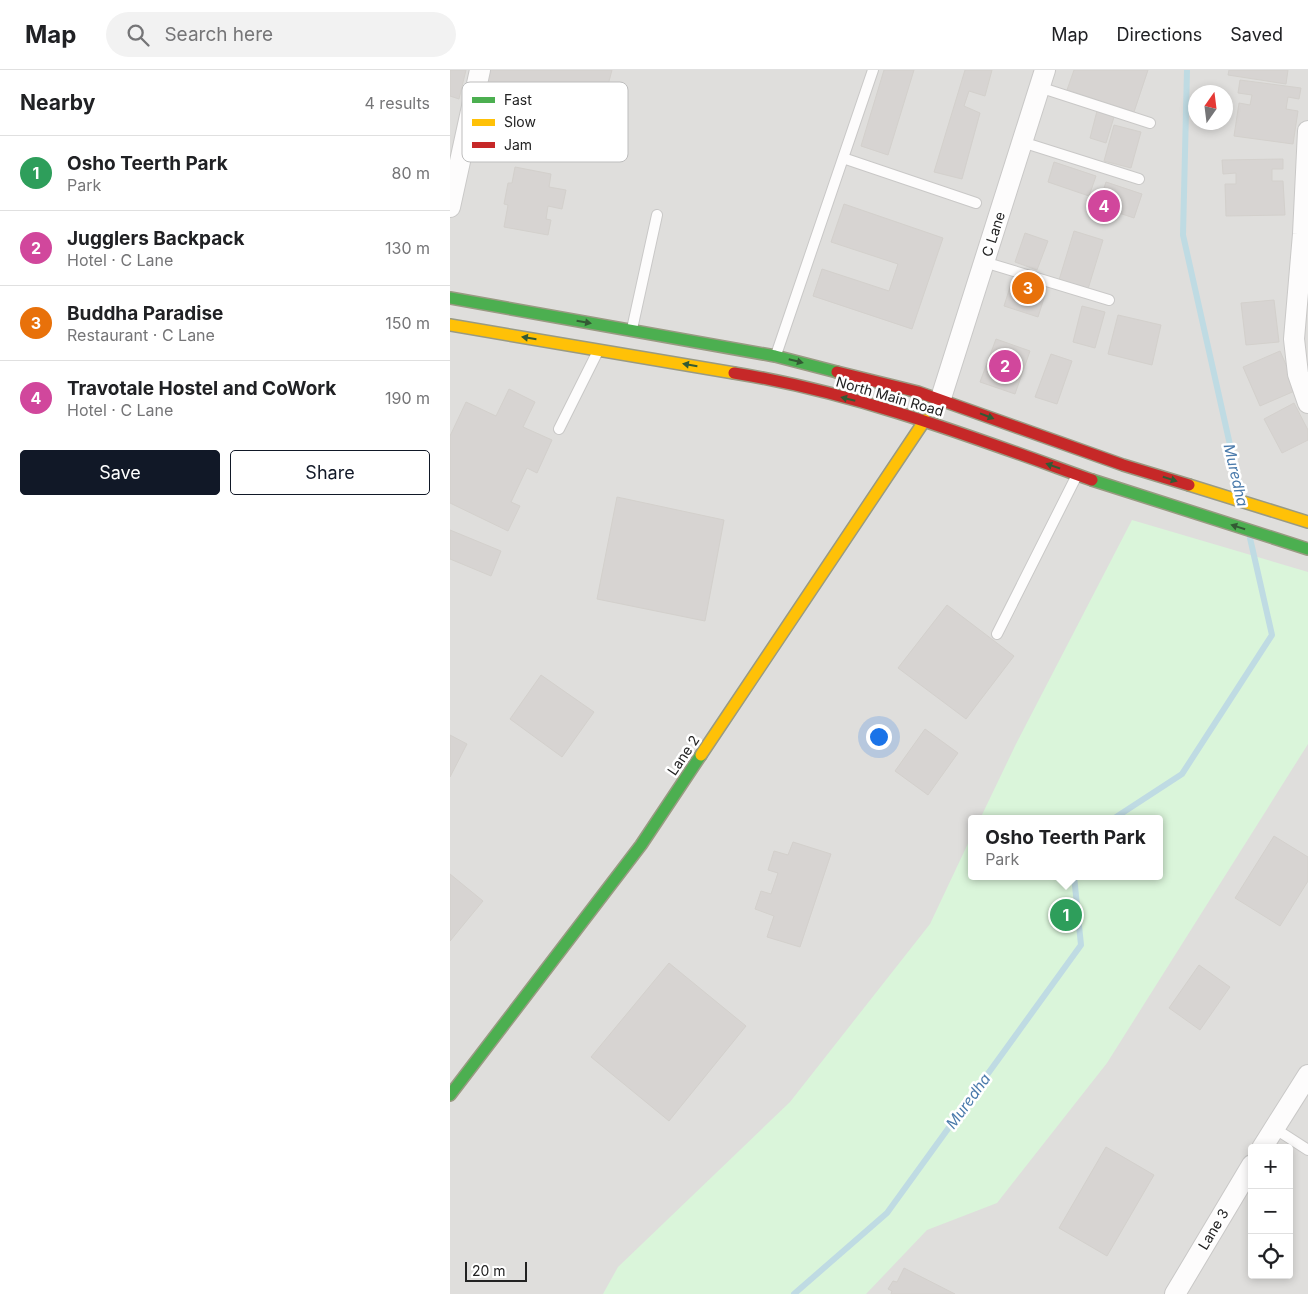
<!DOCTYPE html>
<meta charset="utf-8">
<style>
:root{--surface:#fff;--page:#f2f2f2;--text:#202124;--muted:#757577;--line:#e0e0e0;--accent:#111827}
body{margin:0;font-family:Inter,sans-serif;background:var(--page);color:var(--text)}
.controls{position:absolute;right:15px;bottom:15px;display:grid;overflow:hidden;border-radius:5px;box-shadow:0 2px 8px #0003}
.controls button{width:45px;height:45px;display:grid;place-items:center;padding:0;border:0;border-bottom:1px solid var(--line);background:var(--surface);color:var(--text);font:25px sans-serif}
.compass{position:absolute;left:738px;top:15px;width:45px;height:45px;border-radius:50%;background:var(--surface);box-shadow:0 2px 8px #0003;rotate:14deg}
.scale{position:absolute;left:15px;bottom:12px;width:62px;box-sizing:border-box;padding-left:5px;border:2px solid #222;border-top:0;font-size:14px;line-height:18px;white-space:nowrap;color:#222;-webkit-text-stroke:4px #fff;paint-order:stroke}
.you{position:absolute;left:428px;top:666px;width:18px;height:18px;margin:-12px;border:4px solid #fff;border-radius:50%;background:#1a73e8;box-shadow:0 0 0 8px #1a73e833}
.badge{display:grid;place-items:center;width:32px;height:32px;border-radius:50%;background:var(--accent);color:#fff;font-size:16px;font-weight:700}
.pin{position:absolute;translate:-50% -50%;border:2px solid #fff;box-shadow:0 1px 5px #0006}
.popup{position:absolute;left:518px;top:745px;width:195px;height:65px;box-sizing:border-box;display:grid;place-content:center;border-radius:5px;background:var(--surface);filter:drop-shadow(0 1px 4px #0005);font-size:16px;white-space:nowrap;color:var(--muted)}
.popup b{font-size:19px;color:var(--text)}
.popup::after{content:'';position:absolute;left:50%;top:100%;margin-left:-10px;border:10px solid transparent;border-top-color:var(--surface)}
.list{margin:0;padding:0;list-style:none}
h2{display:flex;justify-content:space-between;align-items:center;height:65px;margin:0;padding:0 20px;font-size:21px}
h2 small{font-size:16px;font-weight:400;color:var(--muted)}
.list li{display:grid;grid-template-columns:32px 1fr auto;gap:15px;align-items:center;box-sizing:border-box;height:75px;padding:0 20px;border-top:1px solid var(--line)}
.list b{display:block;font-size:19px;white-space:nowrap}
.list p{margin:0;font-size:16px;white-space:nowrap;color:var(--muted)}
.list em{font-size:16px;font-style:normal;color:var(--muted)}
.actions{display:flex;gap:10px;padding:15px 20px}
.actions a{flex:1;padding:11px 0;border:1px solid var(--accent);border-radius:5px;text-align:center;font-size:18px;color:var(--accent)}
.actions .main{background:var(--accent);color:#fff}
.icon{flex:none;width:28px;height:28px;fill:none;stroke:currentColor;stroke-width:2;stroke-linecap:round;stroke-linejoin:round}
.map{position:relative;flex:none;width:858px;height:1224px;overflow:hidden}
header{display:flex;align-items:center;gap:30px;box-sizing:border-box;height:70px;padding:0 25px;background:var(--surface);border-bottom:1px solid var(--line)}
header strong{font-size:24px}
nav{display:flex;gap:28px;margin-inline-start:auto;font-size:18px}
.search{width:350px;height:45px;background:var(--page);display:flex;align-items:center;gap:12px;box-sizing:border-box;padding:0 18px;border-radius:28px;color:var(--muted);font-size:19px}
main{display:flex}
aside{flex:1;background:var(--surface)}
.map>svg:first-child{display:block}
</style>
<header>
<strong>Map</strong>
<div class="search"><svg class="icon" aria-label="search" viewBox="0 0 24 24"><circle cx="10" cy="10" r="6"/><path d="M15 15l6 6"/></svg>Search here</div>
<nav><a>Map</a><a>Directions</a><a>Saved</a></nav>
</header>
<main>
<aside>
<h2>Nearby<small>4 results</small></h2>
<ul class="list">
<li><span class="badge" style="background:#2e9e5b">1</span><div><b>Osho Teerth Park</b><p>Park</p></div><em>80 m</em></li>
<li><span class="badge" style="background:#d1479c">2</span><div><b>Jugglers Backpack</b><p>Hotel · C Lane</p></div><em>130 m</em></li>
<li><span class="badge" style="background:#e8710a">3</span><div><b>Buddha Paradise</b><p>Restaurant · C Lane</p></div><em>150 m</em></li>
<li><span class="badge" style="background:#d1479c">4</span><div><b>Travotale Hostel and CoWork</b><p>Hotel · C Lane</p></div><em>190 m</em></li>
</ul>
<div class="actions"><a class="main">Save</a><a>Share</a></div>
</aside>
<div class="map">
<svg width="858" height="1224" viewBox="0 0 858 1224">
<rect width="100%" height="100%" fill="#f0eeeb"/>
<!-- residential -->
<path fill="#dfdedc" fill-rule="evenodd" d="M 0,0 L 858,0 L 858,1224 L 0,1224 ZM 746,22 L 776,22 L 776,52 L 746,52 ZM 522,749 L 710,749 L 710,806 L 522,806 ZM 802,1078 L 839,1078 L 839,1205 L 802,1205 Z"/>
<!-- park -->
<path fill="#daf5da" d="M 682,450 L 858,502 L 858,674 L 657,993 L 547,1133 L 477,1160 L 416,1224 L 153,1224 L 168,1197 L 340,1032 L 480,854 L 522,765 L 522,806 L 710,806 L 710,749 L 530,749 L 566,674 Z"/>
<g fill="none" stroke-linecap="round" stroke-linejoin="round">
<!-- stream -->
<path stroke="#bfdbe3" stroke-width="6" d="M 737,0 L 733,165 L 791,424
M 663,749 L 732,704 L 822,565 L 800,468
M 344,1224 L 437,1143 L 631,875 L 624,806"/>
</g>
<!-- building -->
<path fill="#d7d4d2" stroke="#d3d0cc" d="M 0,0 L 16,0 L 9,29 L 0,26 Z
M 34,0 L 162,0 L 149,49 L 30,16 Z
M 434,0 L 464,0 L 438,85 L 411,76 Z
M 515,0 L 542,0 L 535,26 L 519,21 L 514,36 L 530,43 L 512,109 L 484,102 Z
M 624,0 L 698,0 L 684,42 L 617,20 Z
M 779,0 L 838,0 L 836,14 L 778,5 Z
M 790,10 L 851,18 L 849,29 L 838,27 L 836,39 L 848,41 L 843,74 L 784,66 L 789,33 L 800,35 L 802,25 L 788,23 Z
M 647,41 L 664,47 L 656,73 L 640,68 Z
M 664,55 L 691,62 L 681,98 L 654,91 Z
M 833,89 L 833,99 L 822,99 L 822,111 L 833,111 L 835,145 L 776,146 L 775,114 L 786,114 L 786,103 L 773,104 L 772,90 Z
M 604,92 L 646,106 L 639,126 L 598,112 Z
M 65,97 L 101,104 L 99,117 L 116,120 L 112,139 L 98,136 L 96,149 L 101,150 L 98,165 L 54,157 L 58,135 L 54,134 L 58,113 L 62,113 Z
M 656,112 L 692,124 L 684,148 L 648,136 Z
M 394,134 L 493,168 L 462,259 L 363,226 L 372,199 L 439,221 L 448,194 L 381,172 Z
M 624,161 L 653,170 L 638,219 L 609,210 Z
M 575,163 L 598,171 L 587,200 L 565,192 Z
M 561,214 L 595,225 L 588,247 L 554,236 Z
M 824,230 L 829,272 L 796,275 L 791,233 Z
M 632,236 L 655,242 L 645,278 L 623,272 Z
M 668,245 L 711,255 L 702,295 L 658,284 Z
M 546,269 L 580,281 L 565,324 L 530,312 Z
M 830,281 L 847,320 L 810,336 L 793,297 Z
M 601,284 L 622,291 L 607,334 L 585,327 Z
M 59,319 L 85,332 L 73,357 L 102,370 L 87,403 L 77,398 L 61,432 L 70,436 L 58,461 L 0,433 L 0,366 L 16,332 L 46,346 Z
M 844,333 L 858,360 L 858,370 L 832,383 L 814,349 Z
M 167,427 L 274,450 L 255,551 L 147,529 Z
M 0,460 L 51,481 L 41,506 L 0,489 Z
M 497,535 L 564,586 L 516,649 L 448,598 Z
M 91,605 L 144,642 L 112,687 L 60,649 Z
M 475,659 L 508,683 L 478,725 L 445,701 Z
M 0,665 L 17,674 L 0,707 Z
M 824,766 L 858,787 L 858,811 L 830,856 L 785,828 Z
M 343,772 L 381,784 L 350,877 L 317,867 L 324,846 L 305,839 L 311,821 L 321,824 L 328,803 L 318,800 L 324,781 L 338,785 Z
M 0,804 L 33,831 L 0,871 Z
M 219,893 L 296,956 L 219,1051 L 141,987 Z
M 749,895 L 780,917 L 750,960 L 719,938 Z
M 656,1077 L 704,1105 L 657,1186 L 609,1158 Z
M 454,1198 L 505,1224 L 441,1224 L 442,1221 L 438,1219 L 443,1211 L 447,1212 Z"/>
<g fill="none" stroke-linecap="round" stroke-linejoin="round">
<defs>
<path id="lane" d="M 589,17 L 700,53
M 572,72 L 689,109
M 393,88 L 526,133
M 534,192 L 659,230
M 182,259 L 207,145
M 326,285 L 423,0
M 109,359 L 148,281
M 547,564 L 627,405
M 824,1058 L 858,1080"/>
<path id="street" d="M 858,61 L 853,164 L 844,269 L 848,304 L 858,333
M 0,137 L 30,0
M 491,328 L 595,0
M 812,1078 L 858,1005
M 725,1224 L 802,1095"/>
<path id="fast" d="M 0,228 L 325,286 L 387,302
M 642,410 L 858,479
M 0,1025 L 191,775 L 251,685"/>
<path id="slow" d="M 0,255 L 284,303
M 739,415 L 858,452
M 251,685 L 475,350"/>
<path id="jam" d="M 387,302 L 468,322 L 673,395 L 739,415
M 284,303 C 408,323 525,368 642,410"/>
</defs>
<!-- lane casing -->
<use href="#lane" stroke="#c9c8c7" stroke-width="12"/>
<!-- street casing -->
<use href="#street" stroke="#c9c8c7" stroke-width="22"/>
<!-- fast casing -->
<use href="#fast" stroke="#999a82" stroke-width="14"/>
<!-- slow casing -->
<use href="#slow" stroke="#999a82" stroke-width="14"/>
<!-- jam casing -->
<use href="#jam" stroke="#999a82" stroke-width="14"/>
<!-- lane -->
<use href="#lane" stroke="#fdfcfc" stroke-width="10"/>
<!-- street -->
<use href="#street" stroke="#fdfcfc" stroke-width="20"/>
<!-- fast -->
<use href="#fast" stroke="#4caf50" stroke-width="11"/>
<!-- slow -->
<use href="#slow" stroke="#ffc107" stroke-width="11"/>
<!-- jam -->
<use href="#jam" stroke="#c62828" stroke-width="11"/>
</g>
<!-- one-way arrows -->
<defs><path id="oneway-solid" d="M-6-.8H1V-3.2L6.5 0L1 3.2V.8H-6Z" transform="scale(1.25)"/></defs>
<g fill="#335a34">
<use href="#oneway-solid" transform="translate(134 252) rotate(10)"/>
<use href="#oneway-solid" transform="translate(79 268) rotate(-171)"/>
<use href="#oneway-solid" transform="translate(346 291) rotate(14)"/>
<use href="#oneway-solid" transform="translate(240 295) rotate(-170)"/>
<use href="#oneway-solid" transform="translate(398 329) rotate(-166)"/>
<use href="#oneway-solid" transform="translate(537 346) rotate(21)"/>
<use href="#oneway-solid" transform="translate(603 396) rotate(-161)"/>
<use href="#oneway-solid" transform="translate(720 409) rotate(17)"/>
<use href="#oneway-solid" transform="translate(788 457) rotate(-162)"/>
</g>
<g text-anchor="middle" dominant-baseline="central" stroke-width="5" stroke-linejoin="round" paint-order="stroke">
<!-- street labels -->
<g font-size="14" fill="#222" stroke="#fff">
<text transform="translate(543 164) rotate(-72)">C Lane</text>
<text transform="translate(440 326) rotate(16)">North Main Road</text>
<text transform="translate(233 685) rotate(-56)">Lane 2</text>
<text transform="translate(763 1159) rotate(-59)">Lane 3</text>
</g>
<!-- water labels -->
<g font-size="15" font-style="italic" fill="#4a7aab" stroke="#fff">
<text transform="translate(786 405) rotate(77)">Muredha</text>
<text transform="translate(518 1031) rotate(-54)">Muredha</text>
</g>
</g>
<!-- legend -->
<rect x="12" y="12" width="166" height="80" rx="8" fill="#fff" stroke="#bdbdbd" stroke-width="1"/>
<rect x="22" y="27" width="23" height="6" fill="#4caf50"/>
<rect x="22" y="49" width="23" height="7" fill="#ffc107"/>
<rect x="22" y="72" width="23" height="6" fill="#c62828"/>
<g font-size="14" fill="#222">
<text x="54" y="35">Fast</text>
<text x="54" y="57">Slow</text>
<text x="54" y="80">Jam</text>
</g>
</svg>
<div class="controls">
<button>+</button>
<button>−</button>
<button><svg class="icon" aria-label="locate" viewBox="0 0 24 24"><circle cx="12" cy="12" r="6"/><path d="M12 2v4M12 18v4M2 12h4M18 12h4"/></svg></button>
</div>
<svg class="compass" viewBox="-18 -18 36 36"><path d="M0-13l5 13h-10z" fill="#e53935"/><path d="M0 13l5-13h-10z" fill="#757577"/></svg>
<div class="scale">20 m</div>
<div class="you"></div>
<div class="pin badge" style="left:616px;top:845px;background:#2e9e5b">1</div>
<div class="popup"><b>Osho Teerth Park</b>Park</div>
<div class="pin badge" style="left:555px;top:296px;background:#d1479c">2</div>
<div class="pin badge" style="left:578px;top:218px;background:#e8710a">3</div>
<div class="pin badge" style="left:654px;top:136px;background:#d1479c">4</div>
</div>
</main>
